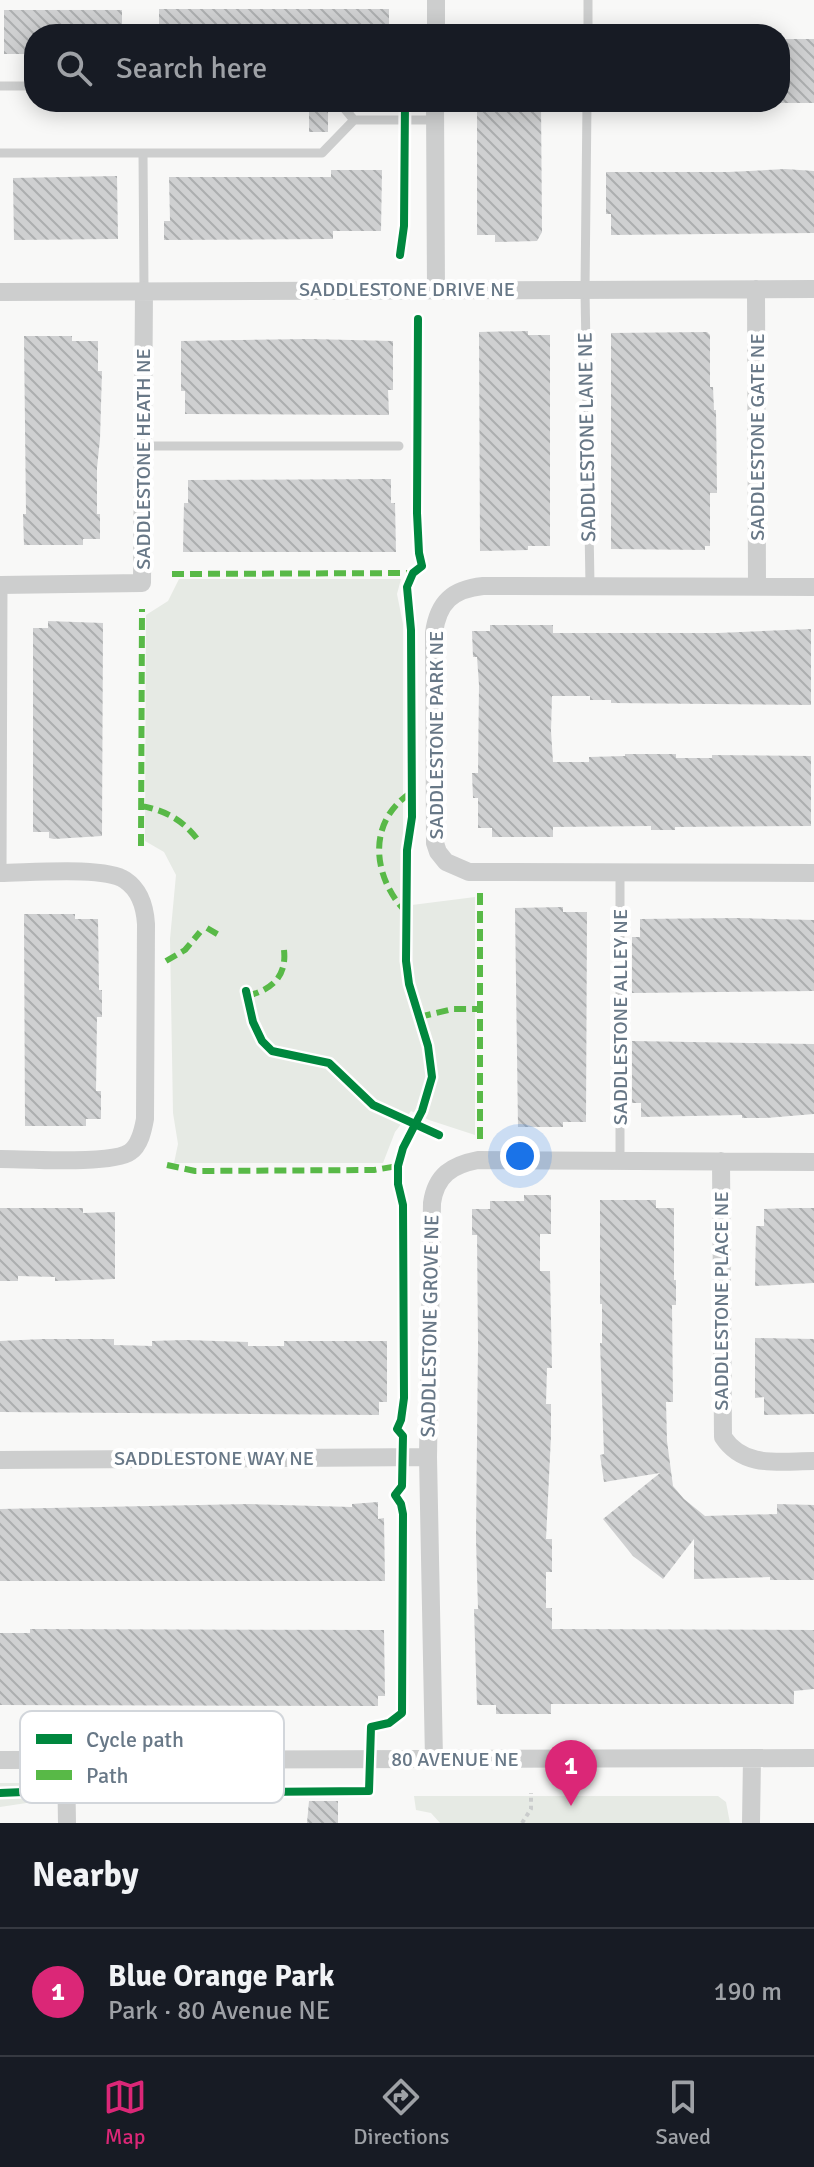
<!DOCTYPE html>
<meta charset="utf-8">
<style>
:root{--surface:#171b24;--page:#20242c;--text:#f1f3f6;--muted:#9ea1a6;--line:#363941;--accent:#db2777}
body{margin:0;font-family:Signika,sans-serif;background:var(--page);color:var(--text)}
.you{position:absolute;left:520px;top:1156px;width:28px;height:28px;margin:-20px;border:6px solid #fff;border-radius:50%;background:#1a73e8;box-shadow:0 0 0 12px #1a73e833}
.badge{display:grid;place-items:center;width:52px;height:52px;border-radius:50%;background:var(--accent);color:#fff;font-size:26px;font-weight:700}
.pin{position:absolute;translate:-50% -66px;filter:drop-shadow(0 2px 4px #0008)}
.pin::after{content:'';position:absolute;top:42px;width:28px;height:24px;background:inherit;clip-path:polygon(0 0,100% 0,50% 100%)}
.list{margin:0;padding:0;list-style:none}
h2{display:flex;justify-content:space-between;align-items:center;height:104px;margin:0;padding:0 32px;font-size:34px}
h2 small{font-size:26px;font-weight:400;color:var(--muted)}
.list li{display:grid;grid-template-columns:52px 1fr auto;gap:24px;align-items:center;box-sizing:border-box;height:128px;padding:0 32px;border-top:2px solid var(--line)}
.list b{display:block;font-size:30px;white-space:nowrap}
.list p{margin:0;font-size:26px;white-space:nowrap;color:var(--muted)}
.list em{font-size:26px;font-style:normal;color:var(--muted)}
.icon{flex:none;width:44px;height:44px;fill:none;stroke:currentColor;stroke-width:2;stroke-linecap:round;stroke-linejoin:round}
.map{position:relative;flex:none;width:814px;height:1823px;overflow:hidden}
.search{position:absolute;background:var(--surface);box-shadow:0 4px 20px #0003;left:24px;right:24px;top:24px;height:88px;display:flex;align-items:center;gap:20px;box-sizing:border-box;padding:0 28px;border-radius:32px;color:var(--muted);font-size:30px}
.sheet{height:232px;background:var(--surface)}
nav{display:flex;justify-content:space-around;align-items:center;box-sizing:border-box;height:112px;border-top:2px solid var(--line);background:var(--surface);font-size:22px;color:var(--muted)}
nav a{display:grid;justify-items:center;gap:4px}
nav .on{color:var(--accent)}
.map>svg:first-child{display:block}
</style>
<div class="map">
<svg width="814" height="1823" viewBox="0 0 814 1823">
<defs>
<pattern id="building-back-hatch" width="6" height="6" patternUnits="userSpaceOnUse" patternTransform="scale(2)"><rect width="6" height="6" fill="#cfd0d1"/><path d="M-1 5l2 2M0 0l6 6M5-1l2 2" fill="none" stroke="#acaeaf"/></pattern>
</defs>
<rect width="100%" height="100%" fill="#f8f8f7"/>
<!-- park -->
<path fill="#e6eae4" d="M 179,579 L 401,579 L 397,594 L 403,624 L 403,887 L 412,905 L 475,897 L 475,1135 L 429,1120 L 411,1111 L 395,1132 L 383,1163 L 174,1163 L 178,1144 L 173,1113 L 170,939 L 176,875 L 164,852 L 145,841 L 146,615 L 168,601 Z
M 0,1783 L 23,1783 L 40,1801 L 0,1807 Z
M 414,1796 L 718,1796 L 726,1802 L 730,1823 L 440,1823 L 431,1813 L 416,1810 Z"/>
<!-- building -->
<path fill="url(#building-back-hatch)" d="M 159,9 L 389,9 L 389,34 L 159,34 Z
M 4,10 L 122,10 L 122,34 L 34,34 L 34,54 L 4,54 Z
M 780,39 L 814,39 L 814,103 L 780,103 Z
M 477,102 L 541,102 L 542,232 L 537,241 L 495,242 L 495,235 L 477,235 Z
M 309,106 L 328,106 L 328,132 L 309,132 Z
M 785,169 L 814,171 L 814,233 L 611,235 L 611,214 L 606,214 L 606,172 L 729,172 Z
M 331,170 L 382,170 L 381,231 L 333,231 L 333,239 L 164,240 L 164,221 L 170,221 L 169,177 L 331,177 Z
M 117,176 L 118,239 L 14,240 L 13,178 Z
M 528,331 L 528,335 L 550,335 L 550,546 L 528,546 L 528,550 L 480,551 L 479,332 Z
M 707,332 L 710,335 L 710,387 L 713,387 L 714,410 L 716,410 L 717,493 L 710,493 L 710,546 L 705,546 L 705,550 L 611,549 L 611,333 Z
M 24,336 L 72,336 L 72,341 L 98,341 L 98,371 L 102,371 L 100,439 L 97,468 L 97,514 L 100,514 L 100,539 L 83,539 L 83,545 L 24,545 L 23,514 L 26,514 Z
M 310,339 L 393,341 L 393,390 L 388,390 L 389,415 L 185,414 L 185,391 L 181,391 L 181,341 Z
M 391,479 L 391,503 L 395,503 L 396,552 L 183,552 L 184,503 L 188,503 L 188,480 Z
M 48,621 L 103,623 L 102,836 L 54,839 L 49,838 L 49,832 L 33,832 L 33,628 L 48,628 Z
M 490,625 L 553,625 L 553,633 L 718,633 L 811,629 L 811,705 L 611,703 L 611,700 L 590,700 L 590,696 L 552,696 L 551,731 L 553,762 L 589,762 L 589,757 L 625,756 L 625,754 L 676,754 L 676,758 L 712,758 L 712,755 L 811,756 L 811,826 L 675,827 L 675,830 L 651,830 L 651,826 L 553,827 L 553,837 L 492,837 L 492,828 L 478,828 L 478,798 L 473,798 L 472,773 L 478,773 L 479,685 L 477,657 L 473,657 L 472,631 L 490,631 Z
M 563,907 L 563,912 L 587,912 L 586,1122 L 563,1122 L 563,1127 L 518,1127 L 515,908 Z
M 24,914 L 75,914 L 75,919 L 98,919 L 99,990 L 102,990 L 102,1017 L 97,1017 L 96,1091 L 101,1091 L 101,1119 L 86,1119 L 86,1126 L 25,1126 Z
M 737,918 L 814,920 L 814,991 L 632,993 L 632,937 L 640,937 L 640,919 Z
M 632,1041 L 814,1044 L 814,1114 L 766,1118 L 742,1118 L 742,1115 L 641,1117 L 641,1103 L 632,1103 Z
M 524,1195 L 551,1195 L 551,1234 L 540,1234 L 540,1271 L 550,1271 L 552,1368 L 547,1368 L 546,1404 L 551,1404 L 551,1436 L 546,1539 L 552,1539 L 552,1572 L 546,1572 L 546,1608 L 552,1608 L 552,1629 L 814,1630 L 814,1689 L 794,1691 L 794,1704 L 551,1704 L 551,1714 L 496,1714 L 496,1705 L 477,1705 L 474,1609 L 478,1609 L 476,1539 L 478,1343 L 477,1235 L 472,1235 L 472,1209 L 490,1209 L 490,1201 L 524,1201 Z
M 600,1200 L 656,1200 L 656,1208 L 674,1208 L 674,1280 L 676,1280 L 676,1305 L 672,1305 L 673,1402 L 666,1402 L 667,1441 L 673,1486 L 684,1499 L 705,1516 L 777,1514 L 777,1504 L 814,1505 L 814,1580 L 770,1580 L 770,1577 L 694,1579 L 694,1539 L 663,1579 L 633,1556 L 603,1519 L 660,1473 L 604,1482 L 600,1455 L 604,1454 L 600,1343 L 602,1343 L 602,1304 L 600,1304 Z
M 0,1208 L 83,1208 L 83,1213 L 115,1212 L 115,1279 L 55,1281 L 55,1277 L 18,1276 L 18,1281 L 0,1281 Z
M 795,1208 L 814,1208 L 814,1283 L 755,1286 L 756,1226 L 764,1226 L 764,1209 Z
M 755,1338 L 814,1339 L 814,1414 L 764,1415 L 764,1397 L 755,1398 Z
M 43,1339 L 114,1339 L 114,1345 L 152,1346 L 152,1341 L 185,1340 L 248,1342 L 248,1346 L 284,1346 L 284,1341 L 387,1341 L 387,1402 L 379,1402 L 379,1415 L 0,1412 L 0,1341 Z
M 378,1502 L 378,1519 L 384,1518 L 385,1581 L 0,1581 L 0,1509 L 249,1504 L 352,1507 L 352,1504 Z
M 30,1629 L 384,1630 L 385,1696 L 378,1696 L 378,1706 L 0,1705 L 0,1633 L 30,1633 Z
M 309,1801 L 338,1801 L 338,1823 L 307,1823 Z"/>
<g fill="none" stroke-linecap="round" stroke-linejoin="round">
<!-- path -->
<path stroke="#cacccc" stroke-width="4" stroke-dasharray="4 4" stroke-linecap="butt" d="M 522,1823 L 531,1809 L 531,1793"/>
<!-- lane -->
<path stroke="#cdcece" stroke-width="9" d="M 588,34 L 588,0
M 0,86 L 34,86
M 339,102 L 354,120
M 587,102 L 585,290 L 590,585
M 0,153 L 322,153 L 354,120 L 434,120
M 143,153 L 144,290
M 143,446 L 399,446
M 2,873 L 3,585
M 620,1161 L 620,872"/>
<!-- street -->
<path stroke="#cdcece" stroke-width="18" d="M 436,34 L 436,0
M 435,102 L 436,289
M 756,289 L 757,585
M 0,292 L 814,289
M 0,585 L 142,583 L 144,290
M 814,587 L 483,586 C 453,589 438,602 434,633 L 435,843 L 438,852 L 446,862 L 469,872 L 814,873
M 0,873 C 28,873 104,866 125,880 C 140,890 145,908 146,924 L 145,1119 C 143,1130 140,1145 130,1152 C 112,1165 25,1159 0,1159
M 721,1161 L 723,1437 C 744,1469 780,1461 814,1461
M 0,1460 L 428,1457
M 434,1759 L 428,1457 L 432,1203 C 436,1175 452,1165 478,1160 L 814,1162
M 0,1760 L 814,1758
M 66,1760 L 67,1823
M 751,1823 L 752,1758"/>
<!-- quiet -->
<path stroke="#58b947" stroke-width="6" stroke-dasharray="12 6" stroke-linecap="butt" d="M 172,574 L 413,573
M 141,806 C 166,810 186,822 200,843
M 141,846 L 142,609
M 480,893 L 480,1140
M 407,913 C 372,878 366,821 412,792
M 207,928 L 219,935
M 166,961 L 185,950 L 200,932
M 247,996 C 271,990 287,977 284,950
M 419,1017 L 453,1009 L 479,1009
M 167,1165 L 195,1171 L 374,1170 L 398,1166"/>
<defs>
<path id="cycleway" d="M 400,255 L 404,226 L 405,102
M 246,991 L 253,1022 L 262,1041 L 272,1051 L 329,1063 L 373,1105 L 439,1135
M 0,1793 L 94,1789 L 137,1793 L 369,1791 L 371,1727 L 389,1723 L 402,1713 L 403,1514 L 401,1504 L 395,1495 L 402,1486 L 403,1436 L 397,1429 L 401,1420 L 404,1398 L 403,1205 L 398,1184 L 398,1166 L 403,1148 L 422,1111 L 432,1077 L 428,1046 L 409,984 L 406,961 L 407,850 L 412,817 L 411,630 L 407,587 L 413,573 L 422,566 L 419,553 L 417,513 L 418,319"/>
</defs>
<!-- cycleway casing -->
<use href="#cycleway" stroke="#fff" stroke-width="13"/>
<!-- cycleway -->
<use href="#cycleway" stroke="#00873e" stroke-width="8"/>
</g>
<g text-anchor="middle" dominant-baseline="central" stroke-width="8" stroke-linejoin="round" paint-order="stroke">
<!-- street labels -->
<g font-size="20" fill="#687887" stroke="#fff">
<text x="407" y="289">SADDLESTONE DRIVE NE</text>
<text transform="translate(587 437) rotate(-91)">SADDLESTONE LANE NE</text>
<text transform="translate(757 437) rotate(-90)">SADDLESTONE GATE NE</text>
<text transform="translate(143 459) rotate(-90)">SADDLESTONE HEATH NE</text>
<text transform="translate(436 735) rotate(-90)">SADDLESTONE PARK NE</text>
<text transform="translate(620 1017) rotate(-90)">SADDLESTONE ALLEY NE</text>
<text transform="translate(721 1301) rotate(-90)">SADDLESTONE PLACE NE</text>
<text transform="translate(430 1326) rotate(-89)">SADDLESTONE GROVE NE</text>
<text x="214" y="1458">SADDLESTONE WAY NE</text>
<text x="455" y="1759">80 AVENUE NE</text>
</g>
</g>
<!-- legend -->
<rect x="20" y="1711" width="264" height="92" rx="12" fill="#fff" stroke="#d2d6db" stroke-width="2"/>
<rect x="36" y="1734" width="36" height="10" fill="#00873e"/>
<rect x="36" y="1770" width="36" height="10" fill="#58b947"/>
<g font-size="22" fill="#687887">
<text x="86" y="1747">Cycle path</text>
<text x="86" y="1783">Path</text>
</g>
</svg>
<div class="you"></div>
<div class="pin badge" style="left:571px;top:1806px">1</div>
<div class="search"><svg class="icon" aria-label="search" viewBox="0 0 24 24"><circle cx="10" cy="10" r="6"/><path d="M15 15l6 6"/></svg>Search here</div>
</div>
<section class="sheet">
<h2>Nearby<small></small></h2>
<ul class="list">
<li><span class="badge">1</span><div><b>Blue Orange Park</b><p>Park · 80 Avenue NE</p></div><em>190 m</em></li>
</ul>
</section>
<nav>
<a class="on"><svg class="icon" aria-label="map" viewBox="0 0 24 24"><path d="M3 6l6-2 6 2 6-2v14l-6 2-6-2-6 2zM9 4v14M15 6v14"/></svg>Map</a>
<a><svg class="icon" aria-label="directions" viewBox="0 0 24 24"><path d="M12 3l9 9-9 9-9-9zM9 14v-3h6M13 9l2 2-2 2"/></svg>Directions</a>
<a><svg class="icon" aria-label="saved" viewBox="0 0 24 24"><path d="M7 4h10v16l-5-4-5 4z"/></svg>Saved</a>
</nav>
